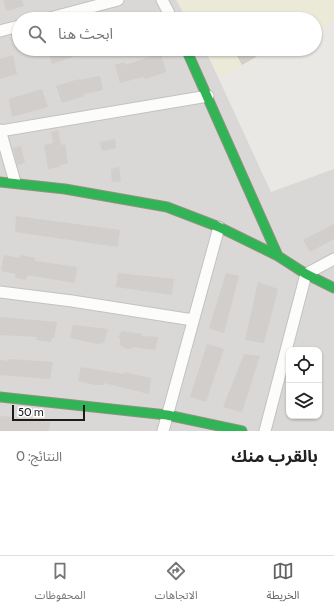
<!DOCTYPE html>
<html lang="ar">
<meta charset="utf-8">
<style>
:root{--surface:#fff;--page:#f2f2f2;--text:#222;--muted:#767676;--line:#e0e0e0;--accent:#646362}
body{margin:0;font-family:Cabin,"Noto Sans Arabic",sans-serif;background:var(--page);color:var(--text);direction:rtl}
.controls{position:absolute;right:12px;bottom:12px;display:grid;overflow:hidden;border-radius:8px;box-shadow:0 1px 3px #0004}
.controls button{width:36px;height:36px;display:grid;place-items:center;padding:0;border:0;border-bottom:1px solid var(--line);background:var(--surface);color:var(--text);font:20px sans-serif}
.scale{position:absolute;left:12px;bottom:10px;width:73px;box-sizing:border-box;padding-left:4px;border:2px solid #1c1c1c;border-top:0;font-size:11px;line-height:14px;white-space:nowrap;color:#1c1c1c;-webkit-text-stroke:3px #fff;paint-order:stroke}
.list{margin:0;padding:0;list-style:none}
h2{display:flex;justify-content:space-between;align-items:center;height:52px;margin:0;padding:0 16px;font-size:17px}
h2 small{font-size:13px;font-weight:400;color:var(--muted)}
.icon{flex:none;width:22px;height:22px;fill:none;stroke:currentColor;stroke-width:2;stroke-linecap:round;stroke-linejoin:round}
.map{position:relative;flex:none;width:334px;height:431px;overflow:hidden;direction:ltr}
.search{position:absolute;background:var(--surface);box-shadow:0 1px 3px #0004;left:12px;right:12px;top:12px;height:44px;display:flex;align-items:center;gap:10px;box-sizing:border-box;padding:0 14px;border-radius:22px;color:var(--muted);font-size:15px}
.sheet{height:124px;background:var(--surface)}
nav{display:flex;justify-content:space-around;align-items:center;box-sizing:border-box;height:56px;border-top:1px solid var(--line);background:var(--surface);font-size:11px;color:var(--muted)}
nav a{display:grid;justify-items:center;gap:2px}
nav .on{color:var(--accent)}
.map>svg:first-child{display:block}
</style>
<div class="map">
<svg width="334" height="431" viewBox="0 0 334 431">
<rect width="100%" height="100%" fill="#eae8e5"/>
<!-- residential -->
<path fill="#d9d8d6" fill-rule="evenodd" d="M 0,0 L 183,0 L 191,19 L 19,19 L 19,49 L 205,49 L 271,192 L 334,169 L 334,431 L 0,431 ZM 289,350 L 319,350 L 319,416 L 289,416 Z"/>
<!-- farmland -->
<path fill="#ebead8" d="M 176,0 L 334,0 L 334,22 L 315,31 L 315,19 L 187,19 Z
M 204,49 L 277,49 L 220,77 Z"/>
<!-- building -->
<path fill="#d1cecc" d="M 3,0 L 22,0 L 24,6 L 7,11 Z
M 48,49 L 91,49 L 92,50 L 52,64 Z
M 245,49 L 251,49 L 256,57 L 242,65 L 236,54 Z
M 161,53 L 166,72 L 146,79 L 142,77 L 120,83 L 115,65 L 124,62 L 125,65 Z
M 13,55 L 17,74 L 0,79 L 0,59 Z
M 100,76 L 103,90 L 84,94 L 84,96 L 62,103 L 56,86 L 79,79 L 79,80 Z
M 42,89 L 48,107 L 12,117 L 9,99 Z
M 58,130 L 61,145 L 65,144 L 68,164 L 59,165 L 60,167 L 48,169 L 44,145 L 53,143 L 51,132 Z
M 115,139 L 116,148 L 102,151 L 100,142 Z
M 21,146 L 25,163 L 17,165 L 13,148 Z
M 119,167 L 121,181 L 112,182 L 111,169 Z
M 16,216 L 120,230 L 118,247 L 15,232 Z
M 334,224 L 334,239 L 310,252 L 303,240 Z
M 4,255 L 20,258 L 20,255 L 35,258 L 35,261 L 77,267 L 75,283 L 27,275 L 26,280 L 15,278 L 16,274 L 1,271 Z
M 118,273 L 174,279 L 172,295 L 116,287 Z
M 226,273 L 239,276 L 224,333 L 209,328 Z
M 258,282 L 278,289 L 264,343 L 245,340 Z
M 0,317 L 57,322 L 54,338 L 52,338 L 51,342 L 36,340 L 37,337 L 0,335 Z
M 73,325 L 108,329 L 104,343 L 97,344 L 70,338 Z
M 122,331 L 142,334 L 141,336 L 158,337 L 155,350 L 132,347 L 131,349 L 126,349 L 120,345 L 120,338 L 118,337 Z
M 207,344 L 224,349 L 206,402 L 190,397 Z
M 244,354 L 260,356 L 242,412 L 223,407 Z
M 9,359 L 53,362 L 50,379 L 0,375 L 0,360 L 9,361 Z
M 81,367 L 124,374 L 124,372 L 151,378 L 149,394 L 104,383 L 103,385 L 95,385 L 78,381 Z
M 0,416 L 13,417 L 12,419 L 50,422 L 49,431 L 0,431 Z"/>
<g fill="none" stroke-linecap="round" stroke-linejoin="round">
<defs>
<path id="street" d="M 162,0 L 172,19
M 46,19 L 118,0
M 0,31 L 19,26
M 0,130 L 15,182
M 0,131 L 208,96
M 0,292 L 72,301 L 193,320
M 163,431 L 219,227
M 265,431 L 306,274 L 334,259"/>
<path id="fast" d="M 186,49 L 278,256
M 0,182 L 65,189 L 167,207 L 219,227 L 278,256 L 306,274 L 334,288
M 0,397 L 167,415 L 242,431"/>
</defs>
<!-- street casing -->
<use href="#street" stroke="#c3c2c1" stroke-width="13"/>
<!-- fast casing -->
<use href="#fast" stroke="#92927e" stroke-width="11"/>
<!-- street -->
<use href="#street" stroke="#fcfcfb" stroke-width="11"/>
<!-- fast -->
<use href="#fast" stroke="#30b455" stroke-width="9"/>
</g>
</svg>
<div class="controls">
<button><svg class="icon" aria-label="locate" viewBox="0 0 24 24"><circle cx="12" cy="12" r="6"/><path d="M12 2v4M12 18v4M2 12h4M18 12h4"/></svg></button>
<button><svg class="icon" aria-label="layers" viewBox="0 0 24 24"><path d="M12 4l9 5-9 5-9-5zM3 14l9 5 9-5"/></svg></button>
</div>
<div class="scale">50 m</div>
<div class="search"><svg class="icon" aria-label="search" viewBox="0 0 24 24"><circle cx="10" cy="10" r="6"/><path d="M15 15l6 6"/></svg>ابحث هنا</div>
</div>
<section class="sheet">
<h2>بالقرب منك<small>النتائج: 0</small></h2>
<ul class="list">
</ul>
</section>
<nav>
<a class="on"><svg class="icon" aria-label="map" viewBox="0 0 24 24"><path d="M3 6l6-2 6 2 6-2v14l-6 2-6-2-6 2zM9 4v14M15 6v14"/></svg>الخريطة</a>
<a><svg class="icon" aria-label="directions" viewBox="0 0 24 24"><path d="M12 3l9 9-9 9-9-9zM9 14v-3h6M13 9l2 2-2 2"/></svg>الاتجاهات</a>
<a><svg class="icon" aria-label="saved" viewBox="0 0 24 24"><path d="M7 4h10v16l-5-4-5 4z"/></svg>المحفوظات</a>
</nav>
